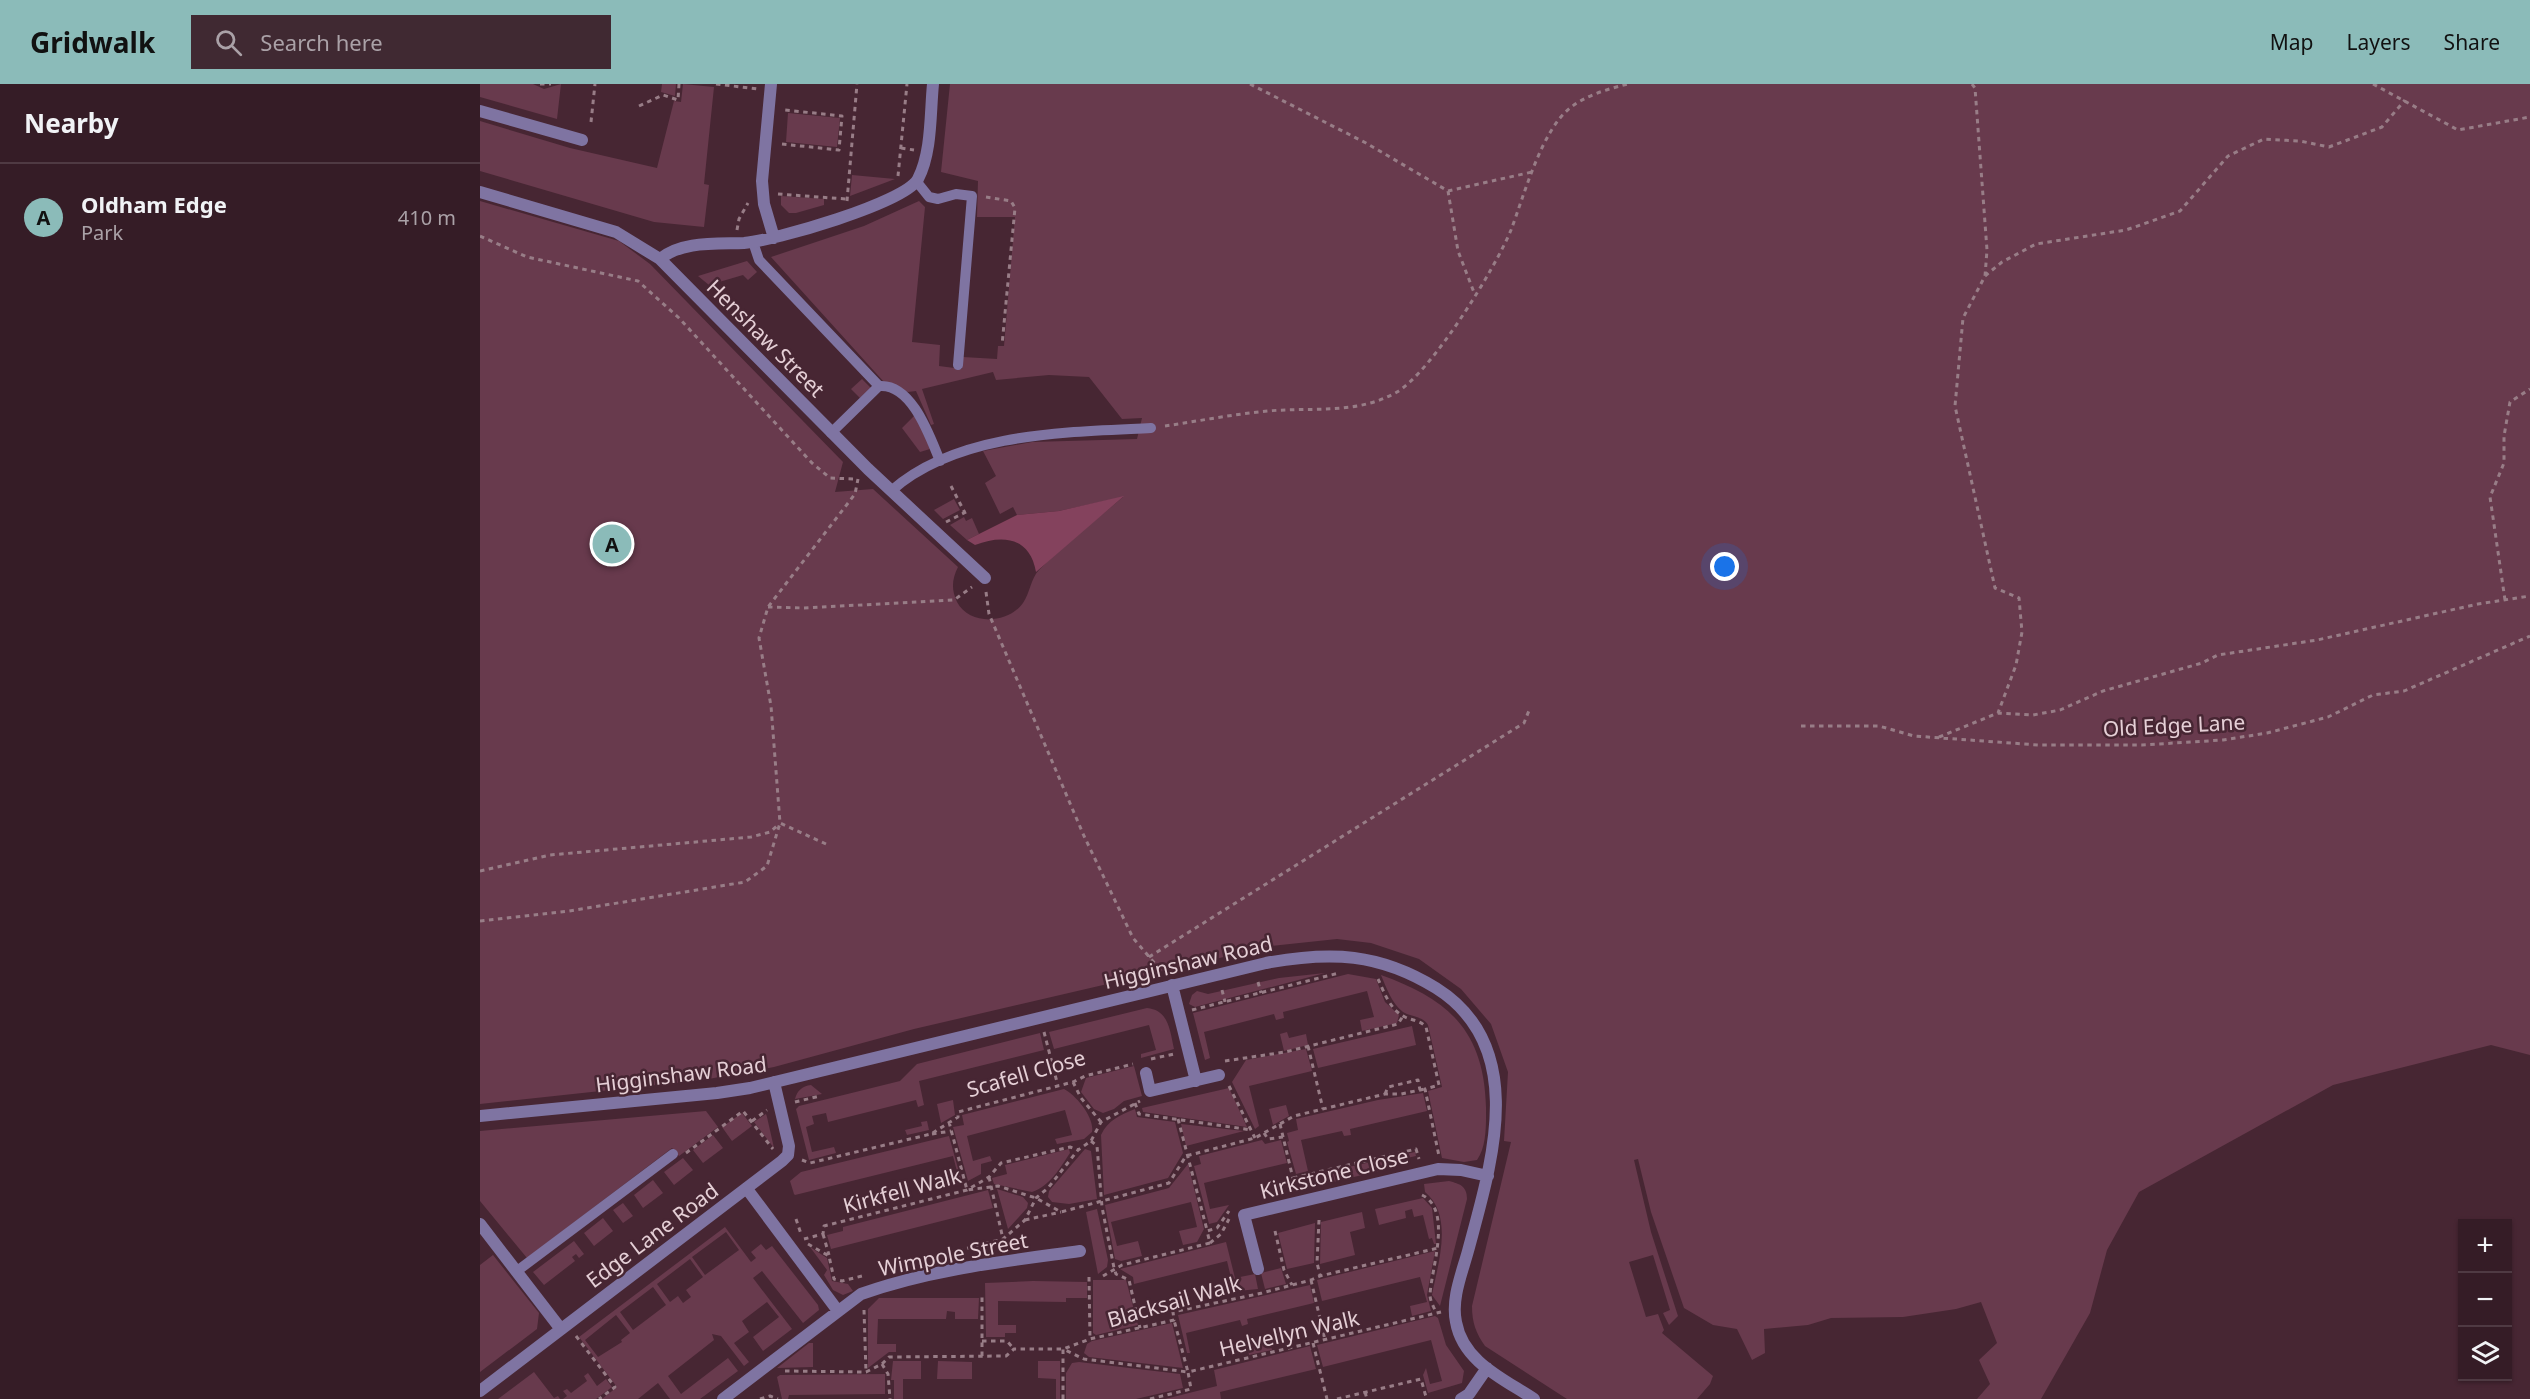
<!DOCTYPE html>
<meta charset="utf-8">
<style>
:root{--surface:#351c26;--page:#402932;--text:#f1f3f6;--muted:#aaa1a7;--line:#4f3a43;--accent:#8bbbb9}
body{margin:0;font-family:"Noto Sans",sans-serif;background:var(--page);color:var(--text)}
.controls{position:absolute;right:18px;bottom:18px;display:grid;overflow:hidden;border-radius:0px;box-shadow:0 2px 4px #0004}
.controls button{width:54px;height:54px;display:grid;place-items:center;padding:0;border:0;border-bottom:2px solid var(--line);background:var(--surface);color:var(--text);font:30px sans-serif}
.you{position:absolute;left:1245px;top:483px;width:21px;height:21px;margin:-15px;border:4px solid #fff;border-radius:50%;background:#1a73e8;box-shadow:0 0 0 9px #1a73e833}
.badge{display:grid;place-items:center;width:39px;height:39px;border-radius:50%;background:var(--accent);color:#111;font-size:20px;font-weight:700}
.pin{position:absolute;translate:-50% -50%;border:3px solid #fff;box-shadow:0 2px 6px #0006}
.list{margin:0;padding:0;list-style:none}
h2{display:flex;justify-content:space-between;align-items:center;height:78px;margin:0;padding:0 24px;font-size:26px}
h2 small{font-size:20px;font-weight:400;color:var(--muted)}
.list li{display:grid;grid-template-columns:39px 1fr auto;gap:18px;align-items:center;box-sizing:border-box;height:108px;padding:0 24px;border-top:2px solid var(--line)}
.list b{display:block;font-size:22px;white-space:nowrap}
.list p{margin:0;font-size:20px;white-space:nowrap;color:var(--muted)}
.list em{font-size:20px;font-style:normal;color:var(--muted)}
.icon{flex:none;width:33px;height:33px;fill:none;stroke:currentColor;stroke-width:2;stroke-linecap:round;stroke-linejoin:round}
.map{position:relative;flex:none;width:2050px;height:1315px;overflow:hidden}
header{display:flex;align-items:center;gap:36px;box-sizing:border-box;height:84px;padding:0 30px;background:var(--accent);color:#111}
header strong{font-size:28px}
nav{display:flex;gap:33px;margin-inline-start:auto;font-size:21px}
.search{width:420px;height:54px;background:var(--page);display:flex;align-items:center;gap:15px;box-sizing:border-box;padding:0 21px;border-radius:0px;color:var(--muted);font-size:22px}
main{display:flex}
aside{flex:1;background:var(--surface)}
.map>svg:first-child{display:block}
</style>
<header>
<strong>Gridwalk</strong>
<div class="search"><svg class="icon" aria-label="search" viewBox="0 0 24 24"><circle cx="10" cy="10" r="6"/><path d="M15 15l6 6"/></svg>Search here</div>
<nav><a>Map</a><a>Layers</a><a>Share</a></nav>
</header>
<main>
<aside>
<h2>Nearby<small></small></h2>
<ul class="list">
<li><span class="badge">A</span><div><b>Oldham Edge</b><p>Park</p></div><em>410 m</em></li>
</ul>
</aside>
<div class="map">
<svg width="2050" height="1315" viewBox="0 0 2050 1315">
<rect width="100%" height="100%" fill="#472633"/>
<!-- green -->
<path fill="#683a4d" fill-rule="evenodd" d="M 0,0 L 53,0 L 64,5 L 81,0 L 77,35 L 0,13 Z
M 182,0 L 196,0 L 195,12 L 181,8 Z
M 203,0 L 234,3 L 224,100 L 229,101 L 224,143 L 174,138 L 0,87 L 0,37 L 90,64 L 177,84 L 194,17 L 201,18 Z
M 470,0 L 2050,0 L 2050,971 L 2011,961 L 1853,1001 L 1659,1108 L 1627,1166 L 1610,1229 L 1561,1315 L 1497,1315 L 1510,1300 L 1499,1276 L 1517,1259 L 1501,1218 L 1476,1225 L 1423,1233 L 1351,1234 L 1328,1241 L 1284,1245 L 1285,1269 L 1272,1276 L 1257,1245 L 1233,1241 L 1204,1224 L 1171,1128 L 1158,1075 L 1154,1076 L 1171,1148 L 1198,1232 L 1189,1241 L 1183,1229 L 1190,1226 L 1173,1171 L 1149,1178 L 1166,1233 L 1178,1230 L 1184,1246 L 1182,1249 L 1233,1292 L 1230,1300 L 1217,1315 L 1087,1315 L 1005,1262 C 996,1249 992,1239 992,1222 L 1031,1058 L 1024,1057 L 1028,988 L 1011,940 L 981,905 L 939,875 L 891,859 L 857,855 L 791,862 L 434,945 L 294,983 L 223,996 L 0,1020 L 0,117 L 139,157 L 170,180 L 363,378 L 355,408 L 393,405 L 478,483 C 472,495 471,505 477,518 C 490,542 528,540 543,519 C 550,509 551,494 559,486 C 585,460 615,437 643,413 L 579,427 L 537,431 L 533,423 L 520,430 L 505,399 L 516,392 L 503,367 L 552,358 L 657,355 L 662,334 L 642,335 L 609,293 L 569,291 L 516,296 L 513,288 L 442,305 L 454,340 L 451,341 L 436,307 L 428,308 L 404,298 L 291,173 L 384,142 L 439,117 L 445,123 L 432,258 L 460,261 L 459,282 L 482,285 L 483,273 L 517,275 L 518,262 L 524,262 L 535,133 L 497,133 L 498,97 L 461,88 Z
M 308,29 L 360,34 L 357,63 L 306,58 Z
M 372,91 L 415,95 L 370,112 Z
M 301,112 L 344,115 L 344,121 L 316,129 L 309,129 L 301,121 Z
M 267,177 L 277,188 L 268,196 L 263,191 L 229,201 L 218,192 Z
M 382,295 L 391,304 L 380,314 L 371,305 Z
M 434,332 L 441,341 L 450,365 L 440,368 L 422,344 Z
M 474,415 L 480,426 L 463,435 L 454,426 Z
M 484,433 L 486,437 L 492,434 L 499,450 L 487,456 L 470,441 Z
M 845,889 L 715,923 L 709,920 L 712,911 L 717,907 L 728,910 L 799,894 Z
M 868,890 L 896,895 L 905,918 L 919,931 L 917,939 L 882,947 L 880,936 L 894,933 L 887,907 L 803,928 L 804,934 L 796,936 L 794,930 L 724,948 L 730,974 L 725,976 L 713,929 Z
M 901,891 C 968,915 1004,946 1006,1023 C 1006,1039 1007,1062 997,1076 L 984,1078 L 962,1074 L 948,1007 L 962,1003 L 948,941 C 943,932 931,933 923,928 C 912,920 906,903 901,891 Z
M 667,924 C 689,926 690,947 694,965 L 661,974 L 661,970 L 676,966 L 669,941 L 574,965 L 569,948 Z
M 932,942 L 936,961 L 838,984 L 833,965 Z
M 807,948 L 809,954 L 826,950 L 828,961 L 804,967 L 800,950 Z
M 560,949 L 564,966 L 439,997 L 444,1021 L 438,1023 L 436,1016 L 348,1038 L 346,1029 L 332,1032 L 334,1040 L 326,1043 L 332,1068 L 354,1063 L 356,1069 L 329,1076 L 316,1025 L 319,1022 L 420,997 L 437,980 Z
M 826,965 L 832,987 L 769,1002 L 779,1042 L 775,1045 L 752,998 L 766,976 Z
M 654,982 L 662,1012 L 644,1017 L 634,1025 L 623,1029 L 614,1025 L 601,1008 L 606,994 Z
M 331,1001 L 342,1010 L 315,1015 C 317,1007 322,1002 331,1001 Z
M 749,1004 L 767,1043 L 663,1028 L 662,1024 Z
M 584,1005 C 596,1011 615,1034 612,1048 L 604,1055 L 577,1060 L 575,1055 L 592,1051 L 585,1026 L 487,1052 L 493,1077 L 510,1072 L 512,1077 L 501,1080 L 501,1090 L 488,1097 L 473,1043 L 484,1041 L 482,1031 Z
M 943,1009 L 947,1027 L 870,1045 L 871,1051 L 864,1052 L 862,1047 L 821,1056 L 828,1087 L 816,1090 L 807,1058 L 809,1057 L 807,1049 L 818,1046 L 816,1035 L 898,1016 Z
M 473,1016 L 475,1031 L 461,1039 L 457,1020 Z
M 806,1021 L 809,1032 L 793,1041 L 789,1025 Z
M 655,1025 L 657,1033 L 695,1038 L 703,1069 L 688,1094 L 624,1111 L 621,1051 C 628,1036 640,1031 655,1025 Z
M 226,1027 L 238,1043 L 199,1072 L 192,1064 L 47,1174 L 0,1117 L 0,1047 Z
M 262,1029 L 272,1042 L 252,1057 L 242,1043 Z
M 286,1030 L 287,1033 L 294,1064 L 274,1038 Z
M 447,1037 L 449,1046 L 427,1051 L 425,1046 L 442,1042 L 441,1038 Z
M 701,1040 L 764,1047 L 706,1062 Z
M 233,1051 L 243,1064 L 223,1079 L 213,1066 Z
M 469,1052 L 482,1099 L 463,1105 L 462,1100 L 479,1095 L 473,1072 L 315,1111 L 314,1110 L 310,1097 L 321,1088 Z
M 782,1056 L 785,1060 L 801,1056 L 807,1079 L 724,1099 L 730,1125 L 749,1121 L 737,1138 L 729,1140 L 714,1082 L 721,1080 L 719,1072 Z
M 589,1065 L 590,1069 C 580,1084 570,1102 552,1108 L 514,1100 L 512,1094 L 527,1090 L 525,1081 Z
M 605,1065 L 611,1067 L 617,1115 L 589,1120 L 572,1118 L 568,1113 L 569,1107 Z
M 935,1068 L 936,1072 L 909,1078 L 903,1086 L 853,1098 L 851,1087 Z
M 203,1074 L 213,1086 L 194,1101 L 184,1088 Z
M 708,1080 L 724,1145 L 717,1158 L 703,1161 L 699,1147 L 717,1143 L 711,1118 L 631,1138 L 637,1162 L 658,1157 L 662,1172 L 641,1177 L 635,1175 L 625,1121 L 689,1104 Z
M 173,1096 L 183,1109 L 163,1124 L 154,1111 Z
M 969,1097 C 980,1100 987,1102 987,1115 L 960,1222 L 952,1211 C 958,1179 974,1132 945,1108 L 944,1100 Z
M 517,1105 L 543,1113 L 548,1119 L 547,1124 L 528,1145 Z
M 508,1106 L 513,1124 L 351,1165 L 347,1151 L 363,1147 L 363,1143 Z
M 943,1114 L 952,1124 L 956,1160 L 954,1160 L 952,1154 L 949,1155 L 943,1131 L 934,1133 L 932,1125 L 925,1127 L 926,1134 L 899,1141 L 895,1125 Z
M 143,1119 L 153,1132 L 143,1139 L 133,1126 Z
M 617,1125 L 628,1176 L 627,1183 L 618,1190 L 606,1128 Z
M 882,1128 L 885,1144 L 870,1148 L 875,1171 L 840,1180 L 841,1138 Z
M 123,1134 L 133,1147 L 114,1162 L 104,1149 Z
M 835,1139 L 834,1179 L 807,1185 L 798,1149 Z
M 245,1143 L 271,1178 L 276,1174 L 271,1168 L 281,1160 L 286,1166 L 292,1162 L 338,1221 L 339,1226 L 323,1239 L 282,1187 L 273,1194 L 312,1245 L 283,1267 L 273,1253 L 299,1233 L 287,1218 L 262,1237 L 269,1248 L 254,1259 L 269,1278 L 264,1282 L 241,1252 L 232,1250 L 234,1256 L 188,1292 L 201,1310 L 248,1274 L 258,1287 L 220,1315 L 190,1315 L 178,1299 L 158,1315 L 122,1315 L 137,1303 L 99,1253 ZM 246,1148 L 259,1166 L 225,1191 L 212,1173 ZM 210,1175 L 223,1193 L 206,1206 L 211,1213 L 203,1219 L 198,1212 L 190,1218 L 177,1200 ZM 173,1203 L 186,1221 L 153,1246 L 140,1228 ZM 136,1231 L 150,1249 L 141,1256 L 142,1258 L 118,1273 L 105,1256 Z
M 94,1157 L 104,1170 L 99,1174 L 96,1170 L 92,1173 L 95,1177 L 64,1201 L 53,1188 Z
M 746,1158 L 755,1194 L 775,1190 L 778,1205 L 758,1207 L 757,1202 L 753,1202 L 747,1177 L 654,1200 L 653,1193 L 640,1185 Z
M 330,1163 L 347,1174 L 352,1197 L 368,1200 L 373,1207 L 363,1211 L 353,1206 L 344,1191 L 347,1186 Z
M 955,1167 L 947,1211 L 951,1227 L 932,1232 L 930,1222 L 947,1218 L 940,1193 L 842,1217 L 837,1196 Z
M 13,1171 L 59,1229 L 57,1245 L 0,1288 L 0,1181 Z
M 801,1184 L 806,1200 L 785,1205 L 781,1189 Z
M 613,1196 L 646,1196 L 658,1241 L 616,1251 L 613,1249 Z
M 553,1197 L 607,1198 L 607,1214 L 586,1214 L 586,1218 L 518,1217 L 518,1241 L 536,1241 L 536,1249 L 525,1249 L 525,1253 L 506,1253 L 505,1199 Z
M 830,1201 L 834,1219 L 767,1235 L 768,1240 L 762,1242 L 760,1236 L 706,1249 L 710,1269 L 707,1269 L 698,1231 Z
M 399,1214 L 499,1214 L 498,1235 L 475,1235 L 475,1228 L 467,1227 L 466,1235 L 398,1235 L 397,1260 L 416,1260 L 416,1268 L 409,1268 L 388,1284 L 388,1225 Z
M 955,1232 L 958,1234 L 966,1261 L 984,1287 L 982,1299 L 948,1309 L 943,1291 L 946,1284 L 950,1300 L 962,1297 L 951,1256 L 843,1283 L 837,1261 Z
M 692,1239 L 703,1284 L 609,1273 L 604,1269 L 607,1260 L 612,1257 Z
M 772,1256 L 773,1260 L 789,1256 L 792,1266 L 769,1271 L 766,1257 Z
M 329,1259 L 333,1259 L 333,1283 L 297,1284 Z
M 830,1262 L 836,1285 L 740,1308 L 741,1315 L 685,1315 L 737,1302 L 734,1286 Z
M 413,1277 L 441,1277 L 441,1295 L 423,1295 L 423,1315 L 414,1315 L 414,1296 L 411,1296 Z
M 458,1277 L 492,1278 L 492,1295 L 457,1295 Z
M 558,1277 L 580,1277 L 580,1315 L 576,1315 L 576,1295 L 558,1294 Z
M 599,1278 L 700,1290 L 703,1304 L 656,1315 L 586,1315 L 586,1289 L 592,1279 Z
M 54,1288 L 74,1314 L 78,1312 L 80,1315 L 18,1315 Z
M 108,1289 L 117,1302 L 126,1295 L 132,1303 L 116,1315 L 83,1315 L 87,1312 L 83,1307 L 87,1305 L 91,1309 L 107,1297 L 104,1292 Z
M 405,1290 L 405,1310 L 309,1311 L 308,1315 L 302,1315 L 297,1293 L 300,1291 Z"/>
<!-- forest -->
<path fill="#84425d" d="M 644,412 L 556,488 C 550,454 524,450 495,461 L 487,456 L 537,431 L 579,427 Z"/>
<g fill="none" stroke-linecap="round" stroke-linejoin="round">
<!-- path -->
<path stroke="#987d87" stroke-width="3" stroke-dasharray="4.5 4.5" stroke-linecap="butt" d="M 60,0 L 71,0
M 236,0 L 278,5
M 770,0 L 886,59 L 968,107 L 978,167 L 995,211
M 1492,0 L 1495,4 L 1507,166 L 1505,192 L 1483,234 L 1475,322 L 1515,504 L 1539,514 L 1542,548 L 1536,581 L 1518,629
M 1893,0 L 1978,46 L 2050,33
M 159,22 L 183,11 L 198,16 L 199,0
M 111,38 L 115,0
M 302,60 L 359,66 L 362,32 L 305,26
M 421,64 L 434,66
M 418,92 L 427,0
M 968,107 L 1052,88
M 298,110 L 366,115
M 506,113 L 531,117 L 535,124 L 522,261
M 367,117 L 377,0
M 257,146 L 259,135 L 268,119
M 0,152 L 47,173 L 158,197 L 199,234 L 332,379 L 350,394 L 375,395
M 1505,192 L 1522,178 L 1556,160 L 1646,146 L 1700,127 L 1748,72 L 1784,55 L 1820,57 L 1849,63 L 1902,43 L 1925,16
M 685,342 C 719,337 754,330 788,327 C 832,323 877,331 917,308 C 952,287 1015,185 1031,146 C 1044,112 1061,47 1090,24 C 1106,11 1128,5 1148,0
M 471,402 L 485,429
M 466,438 L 488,427
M 506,508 L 509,530 L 604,752 L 653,854 L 683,889
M 2025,516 L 2010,413 L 2024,379 L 2024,352 L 2030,318 L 2050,305
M 288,523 L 324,524 L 474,516 L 492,503
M 1321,642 L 1399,642 L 1434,652 L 1558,661 L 1662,661 L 1743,656 L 1787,649 L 1848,633 L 1893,611 L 1924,607 L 2050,552
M 1459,653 L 1518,629 L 1553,631 L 1580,626 L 1623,607 L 1722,579 L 1738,571 L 1837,556 L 1998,520 L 2050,512
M 346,760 L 300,739 L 291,622 L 279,554 L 288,523 L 375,410 L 378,395
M 0,787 L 70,771 L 271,753 L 290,748 L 299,740
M 0,837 L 89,827 L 265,798 L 287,782 L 300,739
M 669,873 L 1044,639 L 1050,624
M 898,895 C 904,908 910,926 925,933 C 933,937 940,936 946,943 L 959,1001 L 945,1005 L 959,1072
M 778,898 L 781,909
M 742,906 L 745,918
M 712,926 L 859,889
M 564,948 L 578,1002
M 828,962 L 843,1025
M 671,975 L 694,970
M 745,977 L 805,968 L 918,940 L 923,932
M 593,998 L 601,1014 L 621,1038
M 749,1002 L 775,1054
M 905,1010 L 908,1003 L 938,996 L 940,1006
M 315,1018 L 340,1012
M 655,1019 L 659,1030 L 772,1046
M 698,1035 L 727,1146
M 272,1037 L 287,1026
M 469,1038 L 487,1106 L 518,1102 L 556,1114 L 581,1128 L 689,1099 L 706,1072 L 775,1054 L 814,1032 L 905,1010 L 921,1010 L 945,1005
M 800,1040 L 815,1103
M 784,1049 L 788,1055 L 803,1053
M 452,1050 L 471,1047
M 611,1057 L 617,1062 L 622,1123 L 634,1184 L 636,1190 L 649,1196 L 660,1244
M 206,1069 L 263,1027 L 293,1065
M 322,1076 L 330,1079 L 451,1050 L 478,1033 L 478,1028 L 593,998 L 605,992 L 653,980
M 509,1093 L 523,1155 L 522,1164
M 813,1094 L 936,1065 L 939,1075
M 942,1111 C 973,1126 951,1185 950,1211 C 950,1217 954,1223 956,1229
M 316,1135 L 321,1150
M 545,1136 L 581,1128
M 839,1136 L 837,1179 L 840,1191
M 795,1147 L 804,1186 L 812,1201
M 343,1150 L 349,1171
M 324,1155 L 343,1150 L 344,1142 L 487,1106 L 509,1093 L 521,1079 L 590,1063 L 598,1066
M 730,1159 L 741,1150 L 749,1135
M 328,1160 L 349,1172 L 354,1195 L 362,1197 L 382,1192
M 461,1171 L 523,1155 L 545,1136 L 556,1114 L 568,1104 L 598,1066 L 611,1057 L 621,1038 L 660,1017
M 623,1192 L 642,1181 L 730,1159 L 727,1147 L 737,1144 L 749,1127
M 609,1193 L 610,1255
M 831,1196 L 845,1256
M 384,1226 L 386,1288
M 96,1252 L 135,1303 L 119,1315
M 502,1257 L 527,1257 L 534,1265
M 833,1259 L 847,1315
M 502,1272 L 502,1211
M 402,1280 L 408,1290 L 410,1315
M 305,1287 L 386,1288 L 402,1280 L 409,1273 L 526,1272 L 534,1265 L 583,1265 L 610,1255 L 694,1236 L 693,1228 L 782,1209 L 831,1196 L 840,1192 L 958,1164
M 885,1308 L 887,1315
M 280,1315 L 290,1312 L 298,1315
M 583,1315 L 583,1265 L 604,1275 L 708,1288 L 694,1236
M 670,1315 L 711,1305 L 708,1288 L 961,1228
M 857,1315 L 941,1295 L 946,1313"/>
<!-- lane -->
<path stroke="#7f74a2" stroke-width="10" d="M 437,98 L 449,113 L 458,115 L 476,110 L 492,112 L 478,281
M 273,158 L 279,176 L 399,302 C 432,299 450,353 460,377
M 351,349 L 399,302
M 411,407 C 477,348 588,348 671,344
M 37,1187 L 193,1070"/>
<!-- street -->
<path stroke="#7f74a2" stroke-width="12" d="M 291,0 L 282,97 L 284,120 L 294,154
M 0,27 L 102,56
M 0,108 L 136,148 L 180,175 L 388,385 L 505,494
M 180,175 C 201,157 236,160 264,159 C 293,157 425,119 438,95 C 452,68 450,30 453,0
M 692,901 L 716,997
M 666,989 L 670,1007 L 739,991
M 0,1032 L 237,1009 L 270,1004 L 786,879 C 851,867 899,869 956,904 C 1050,963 1011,1081 988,1167 C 982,1189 971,1215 976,1238 C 983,1278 1024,1295 1054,1315
M 267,1105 L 358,1227
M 0,1140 L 80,1244
M 778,1185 L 764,1131 L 958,1085 L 981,1086 L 1008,1092
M 0,1307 L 302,1077 L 308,1071 L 309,1062 L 294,998
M 243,1315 L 381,1210 C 451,1185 527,1177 600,1167
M 981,1315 L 989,1310 L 1007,1284"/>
</g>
<g text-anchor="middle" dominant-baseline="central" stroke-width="5" stroke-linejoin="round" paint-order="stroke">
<!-- street labels -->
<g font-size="21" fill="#e5cfd6" stroke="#472633">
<text transform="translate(286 254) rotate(45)">Henshaw Street</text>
<text transform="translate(1694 641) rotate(-3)">Old Edge Lane</text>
<text transform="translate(708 878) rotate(-13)">Higginshaw Road</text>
<text transform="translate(546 989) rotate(-16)">Scafell Close</text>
<text transform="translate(201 990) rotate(-7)">Higginshaw Road</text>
<text transform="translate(854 1089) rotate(-14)">Kirkstone Close</text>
<text transform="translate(422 1106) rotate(-15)">Kirkfell Walk</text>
<text transform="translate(172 1151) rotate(-37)">Edge Lane Road</text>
<text transform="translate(473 1170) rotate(-11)">Wimpole Street</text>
<text transform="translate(694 1217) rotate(-16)">Blacksail Walk</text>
<text transform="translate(809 1249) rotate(-13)">Helvellyn Walk</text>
</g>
</g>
</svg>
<div class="controls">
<button>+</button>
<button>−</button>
<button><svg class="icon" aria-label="layers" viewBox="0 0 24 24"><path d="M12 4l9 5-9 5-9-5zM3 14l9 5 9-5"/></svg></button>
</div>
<div class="you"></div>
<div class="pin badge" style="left:132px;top:460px">A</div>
</div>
</main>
